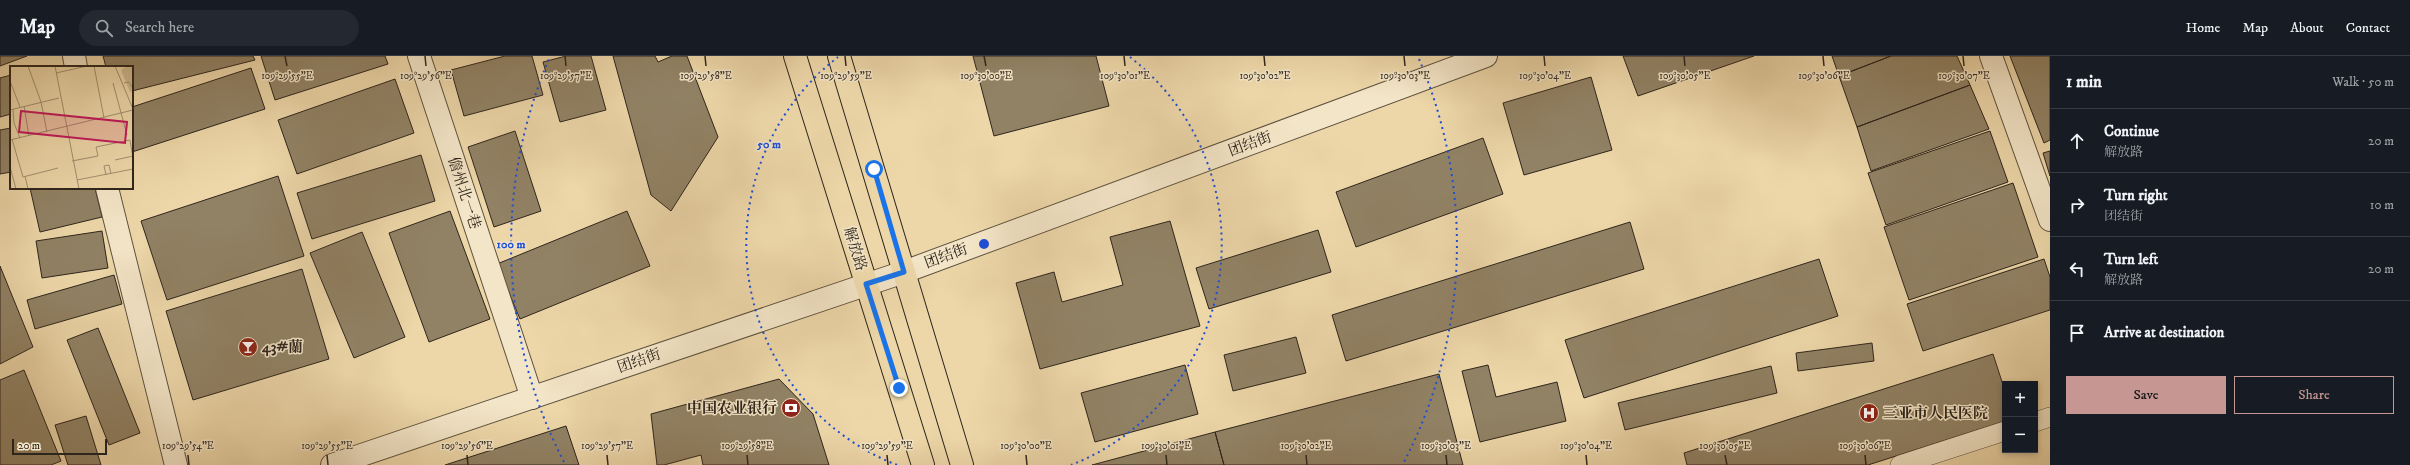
<!DOCTYPE html>
<meta charset="utf-8">
<style>
:root{--surface:#171b24;--page:#242831;--text:#f1f3f6;--muted:#9ea1a6;--line:#363941;--accent:#c59692}
body{margin:0;font-family:"IM FELL DW Pica","Noto Serif SC",serif;background:var(--page);color:var(--text)}
.controls{position:absolute;right:12px;bottom:12px;display:grid;overflow:hidden;border-radius:0px;box-shadow:0 2px 6px #0003}
.controls button{width:36px;height:36px;display:grid;place-items:center;padding:0;border:0;border-bottom:1px solid var(--line);background:var(--surface);color:var(--text);font:20px sans-serif}
.scale{position:absolute;left:12px;bottom:10px;width:95px;box-sizing:border-box;padding-left:4px;border:2px solid #2e251c;border-top:0;font-size:11px;line-height:14px;white-space:nowrap;color:#2e251c;-webkit-text-stroke:3px #f3e5c7;paint-order:stroke}
.stop{position:absolute;width:12px;height:12px;margin:-9px;border:3px solid #1a73e8;border-radius:50%;background:#fff}
.stop.end{background:#1a73e8;border-color:#fff;box-shadow:0 1px 4px #0008}
.list{margin:0;padding:0;list-style:none}
h2{display:flex;justify-content:space-between;align-items:center;height:52px;margin:0;padding:0 16px;font-size:17px}
h2 small{font-size:13px;font-weight:400;color:var(--muted)}
.list li{display:grid;grid-template-columns:26px 1fr auto;gap:12px;align-items:center;box-sizing:border-box;height:64px;padding:0 16px;border-top:1px solid var(--line)}
.list b{display:block;font-size:15px;white-space:nowrap}
.list p{margin:0;font-size:13px;white-space:nowrap;color:var(--muted)}
.list em{font-size:13px;font-style:normal;color:var(--muted)}
.actions{display:flex;gap:8px;padding:12px 16px}
.actions a{flex:1;padding:9px 0;border:1px solid var(--accent);border-radius:0px;text-align:center;font-size:14px;color:var(--accent)}
.actions .main{background:var(--accent);color:#111}
.icon{flex:none;width:22px;height:22px;fill:none;stroke:currentColor;stroke-width:2;stroke-linecap:round;stroke-linejoin:round}
.map{position:relative;flex:none;width:2050px;height:409px;overflow:hidden}
header{display:flex;align-items:center;gap:24px;box-sizing:border-box;height:56px;padding:0 20px;background:var(--surface);border-bottom:1px solid var(--line)}
header strong{font-size:19px}
nav{display:flex;gap:22px;margin-inline-start:auto;font-size:14px}
.search{width:280px;height:36px;background:var(--page);display:flex;align-items:center;gap:10px;box-sizing:border-box;padding:0 14px;border-radius:22px;color:var(--muted);font-size:15px}
main{display:flex}
aside{flex:1;background:var(--surface)}
.map>svg:first-child{display:block}
</style>
<header>
<strong>Map</strong>
<div class="search"><svg class="icon" aria-label="search" viewBox="0 0 24 24"><circle cx="10" cy="10" r="6"/><path d="M15 15l6 6"/></svg>Search here</div>
<nav><a>Home</a><a>Map</a><a>About</a><a>Contact</a></nav>
</header>
<main>
<div class="map">
<svg width="2050" height="409" viewBox="0 0 2050 409">
<rect width="100%" height="100%" fill="#edd7a9"/>
<filter id="stains"><feTurbulence type="fractalNoise" baseFrequency=".005" numOctaves="4"/><feColorMatrix values="0 0 0 0 .2 0 0 0 0 .09 0 0 0 0 .02 0 0 0 .5 -.17"/></filter>
<radialGradient id="worn" r=".72"><stop offset=".6" stop-color="#630" stop-opacity="0"/><stop offset="1" stop-color="#630" stop-opacity=".3"/></radialGradient>
<!-- building -->
<path fill="#918265" stroke="#2e251c" d="M 0,0 L 27,0 L 0,10 Z
M 103,0 L 253,0 L 255,4 L 132,35 L 132,11 L 106,11 Z
M 261,0 L 385,0 L 388,8 L 275,44 Z
M 505,0 L 532,0 L 543,39 L 464,60 L 451,14 Z
M 566,0 L 591,0 L 606,54 L 560,66 L 543,6 Z
M 613,0 L 655,0 L 658,6 L 672,0 L 687,0 L 718,81 L 671,155 L 651,139 Z
M 973,0 L 1096,0 L 1109,50 L 994,80 Z
M 1623,0 L 1754,0 L 1638,40 Z
M 1832,0 L 1891,0 L 1839,20 Z
M 1891,0 L 1957,0 L 1970,29 L 1857,71 L 1839,20 Z
M 2010,0 L 2050,0 L 2050,84 L 2044,87 Z
M 251,12 L 265,53 L 132,96 L 132,51 Z
M 11,19 L 11,58 L 0,61 L 0,22 Z
M 1591,21 L 1612,94 L 1524,119 L 1503,47 Z
M 395,23 L 414,77 L 297,118 L 278,64 Z
M 1970,29 L 1989,73 L 1871,115 L 1857,71 Z
M 11,72 L 11,116 L 0,118 L 0,74 Z
M 515,75 L 541,155 L 494,171 L 468,91 Z
M 1990,75 L 2008,126 L 1886,169 L 1868,117 Z
M 1483,82 L 1503,138 L 1356,191 L 1336,136 Z
M 2050,95 L 2050,120 L 2043,97 Z
M 421,99 L 435,145 L 312,183 L 297,137 Z
M 278,120 L 304,200 L 167,244 L 141,165 Z
M 2013,127 L 2038,201 L 1909,244 L 1884,171 Z
M 30,132 L 95,132 L 102,161 L 40,176 Z
M 450,155 L 490,263 L 429,286 L 389,177 Z
M 627,155 L 650,210 L 520,263 L 497,208 Z
M 1170,165 L 1200,270 L 1040,313 L 1016,227 L 1054,216 L 1062,246 L 1123,229 L 1110,181 Z
M 1630,166 L 1644,213 L 1346,305 L 1332,259 Z
M 1318,174 L 1331,216 L 1209,253 L 1196,212 Z
M 102,175 L 108,212 L 42,222 L 36,185 Z
M 362,176 L 405,281 L 354,302 L 310,197 Z
M 1819,203 L 1838,260 L 1584,342 L 1565,284 Z
M 2044,203 L 2050,221 L 2050,254 L 1923,295 L 1907,248 Z
M 0,210 L 33,291 L 0,308 Z
M 302,213 L 329,303 L 193,344 L 166,255 Z
M 114,219 L 122,248 L 35,273 L 27,244 Z
M 98,272 L 140,377 L 109,389 L 67,284 Z
M 1296,281 L 1306,317 L 1233,335 L 1224,299 Z
M 1872,287 L 1874,305 L 1798,315 L 1796,297 Z
M 1993,298 L 2005,335 L 2005,365 L 1868,409 L 1687,409 L 1684,397 Z
M 1185,309 L 1198,358 L 1095,386 L 1081,337 Z
M 1488,309 L 1496,341 L 1557,326 L 1566,365 L 1480,386 L 1462,315 Z
M 1771,310 L 1777,337 L 1625,374 L 1618,347 Z
M 24,314 L 61,405 L 51,409 L 0,409 L 0,324 Z
M 1439,318 L 1463,409 L 1224,409 L 1215,376 Z
M 779,323 L 813,358 L 829,409 L 703,409 L 701,399 L 664,409 L 657,409 L 651,358 Z
M 86,360 L 101,409 L 68,409 L 55,369 Z
M 566,370 L 579,409 L 445,409 Z
M 1215,376 L 1224,409 L 1092,409 Z"/>
<g fill="none" stroke-linecap="round" stroke-linejoin="round">
<defs>
<path id="service" d="M 2035,366 L 2050,361
M 1900,409 L 2005,375"/>
<path id="minor" d="M 74,0 L 76,11
M 419,0 L 532,342
M 1991,0 L 2050,164
M 107,132 L 176,409"/>
<path id="tertiary" d="M 332,409 L 904,216 L 1486,0"/>
<path id="primary" d="M 795,0 L 923,409
M 839,0 L 962,409"/>
</defs>
<!-- service casing -->
<use href="#service" stroke="#5e523f" stroke-width="20"/>
<!-- minor casing -->
<use href="#minor" stroke="#5e523f" stroke-width="24"/>
<!-- tertiary casing -->
<use href="#tertiary" stroke="#5e523f" stroke-width="24"/>
<!-- primary casing -->
<use href="#primary" stroke="#2e251c" stroke-width="24"/>
<!-- service -->
<use href="#service" stroke="#f3e5c7" stroke-width="19"/>
<!-- minor -->
<use href="#minor" stroke="#f3e5c7" stroke-width="22"/>
<!-- tertiary -->
<use href="#tertiary" stroke="#f3e5c7" stroke-width="22"/>
<!-- primary -->
<use href="#primary" stroke="#edd7a9" stroke-width="22"/>
</g>
<g fill="none" stroke-linecap="round" stroke-linejoin="round">
<!-- route -->
<path stroke="#1a73e8" stroke-width="5" d="M 874,113 L 904,216 L 866,228 L 899,332"/>
</g>
<!-- ticks -->
<path fill="none" stroke="#2e251c" stroke-width="1.5" d="M 285,0 L 287,10M 425,0 L 426,10M 565,0 L 566,10M 705,0 L 706,10M 845,0 L 846,10M 984,0 L 986,10M 1124,0 L 1125,10M 1264,0 L 1265,10M 1404,0 L 1405,10M 1544,0 L 1545,10M 1684,0 L 1685,10M 1823,0 L 1824,10M 1963,0 L 1964,10M 188,399 L 189,409M 327,399 L 328,409M 467,399 L 468,409M 607,399 L 608,409M 747,399 L 748,409M 887,399 L 888,409M 1026,399 L 1027,409M 1166,399 L 1167,409M 1306,399 L 1307,409M 1446,399 L 1447,409M 1586,399 L 1587,409M 1725,399 L 1727,409M 1865,399 L 1866,409"/>
<!-- distance rings -->
<g fill="none" stroke="#1d4ed8" stroke-width="2" stroke-dasharray="2 4">
<path d="M897 409A237 237 0 0 1 838 1M1130 1A237 237 0 0 1 1071 409"/>
<path d="M564 406A473 473 0 0 1 549 3M1419 3A473 473 0 0 1 1404 406"/>
</g>
<!-- icons -->
<defs>
<symbol id="bar-disc" viewBox="-11 -11 22 22"><circle r="9.5" fill="#8f2418" stroke="#f3e5c7"/><path d="M-6-5H6L.8 .8V4.5H3.5V6h-7V4.5H-.8V.8Z" fill="#fff"/></symbol>
<symbol id="bank-disc" viewBox="-11 -11 22 22"><circle r="9.5" fill="#8f2418" stroke="#f3e5c7"/><path d="M-6-4H6V4H-6ZM0-2.3a2.3 2.3 0 1 0 0 4.6a2.3 2.3 0 1 0 0-4.6Z" fill="#fff"/></symbol>
<symbol id="hospital-disc" viewBox="-11 -11 22 22"><circle r="9.5" fill="#8f2418" stroke="#f3e5c7"/><path d="M-5-5h3v3.5h4V-5h3V5h-3V1.5h-4V5h-3Z" fill="#fff"/></symbol>
</defs>
<g fill-rule="evenodd">
<use href="#bar-disc" x="237" y="280" width="22" height="22"/>
<use href="#bank-disc" x="780" y="341" width="22" height="22"/>
<use href="#hospital-disc" x="1858" y="346" width="22" height="22"/>
</g>
<g text-anchor="middle" dominant-baseline="central" stroke-width="3" stroke-linejoin="round" paint-order="stroke">
<!-- street labels -->
<g font-size="15" fill="#2e251c" stroke="#f3e5c7">
<text transform="translate(1250 88) rotate(-20)">团结街</text>
<text transform="translate(464 137) rotate(72)">儋州北一巷</text>
<text transform="translate(855 193) rotate(73)">解放路</text>
<text transform="translate(946 200) rotate(-20)">团结街</text>
<text transform="translate(639 305) rotate(-19)">团结街</text>
</g>
<!-- poi labels -->
<g font-size="15" font-weight="bold" fill="#2e251c" stroke="#f3e5c7" text-anchor="start">
<text x="262" y="291">43#蘭</text>
<text x="777" y="352" text-anchor="end">中国农业银行</text>
<text x="1883" y="357">三亚市人民医院</text>
</g>
</g>
<!-- overview -->
<g transform="translate(10 10)">
<rect width="123" height="123" fill="#edd7a9"/>
<path d="M 117,0 L 123,0 L 123,25 L 120,26 L 111,4 Z" fill="#cdb991"/>
<path fill="none" stroke="#a19071" stroke-width="1" d="M 18,0 L 31,36 L 37,66M 45,0 L 69,123M 84,0 L 94,52M 105,0 L 123,43M 46,7 L 77,0M 0,15 L 10,41M 103,17 L 117,69M 114,17 L 119,16 L 123,23M 14,40 L 19,70M 3,43 L 4,57 L 10,72M 0,44 L 49,32M 2,73 L 13,111 L 48,102M 0,74 L 123,44M 105,94 L 123,90M 62,95 L 88,90 L 86,81 L 120,74 L 123,92M 0,101 L 6,123M 96,109 L 94,100 L 99,99 L 101,108M 15,110 L 18,123M 67,114 L 123,103"/>
<path fill="#c2185b" fill-opacity="0.15" stroke="#c2185b" stroke-width="2" d="M 11,45 L 117,56 L 115,77 L 9,66 Z"/>
<rect width="123" height="123" fill="none" stroke="#2e251c" stroke-width="2"/>
</g>
<g font-size="10" text-anchor="middle" fill="#2e251c" stroke="#f3e5c7" stroke-width="3" stroke-linejoin="round" paint-order="stroke">
<text x="287" y="23">109°29'55"E</text>
<text x="426" y="23">109°29'56"E</text>
<text x="566" y="23">109°29'57"E</text>
<text x="706" y="23">109°29'58"E</text>
<text x="846" y="23">109°29'59"E</text>
<text x="986" y="23">109°30'00"E</text>
<text x="1125" y="23">109°30'01"E</text>
<text x="1265" y="23">109°30'02"E</text>
<text x="1405" y="23">109°30'03"E</text>
<text x="1545" y="23">109°30'04"E</text>
<text x="1685" y="23">109°30'05"E</text>
<text x="1824" y="23">109°30'06"E</text>
<text x="1964" y="23">109°30'07"E</text>
<text x="188" y="393">109°29'54"E</text>
<text x="327" y="393">109°29'55"E</text>
<text x="467" y="393">109°29'56"E</text>
<text x="607" y="393">109°29'57"E</text>
<text x="747" y="393">109°29'58"E</text>
<text x="887" y="393">109°29'59"E</text>
<text x="1026" y="393">109°30'00"E</text>
<text x="1166" y="393">109°30'01"E</text>
<text x="1306" y="393">109°30'02"E</text>
<text x="1446" y="393">109°30'03"E</text>
<text x="1586" y="393">109°30'04"E</text>
<text x="1725" y="393">109°30'05"E</text>
<text x="1865" y="393">109°30'06"E</text>
</g>
<circle cx="984" cy="188" r="6" fill="#1d4ed8" stroke="#f3e5c7" stroke-width="2"/>
<g font-size="12" text-anchor="middle" font-weight="bold" fill="#1d4ed8" stroke="#f3e5c7" stroke-width="3" stroke-linejoin="round" paint-order="stroke">
<text x="769" y="92">50 m</text>
<text x="511" y="192">100 m</text>
</g>
<rect width="100%" height="100%" filter="url(#stains)"/>
<rect width="100%" height="100%" fill="url(#worn)"/>
</svg>
<div class="controls">
<button>+</button>
<button>−</button>
</div>
<div class="scale">20 m</div>
<div class="stop" style="left:874px;top:113px"></div>
<div class="stop end" style="left:899px;top:332px"></div>
</div>
<aside>
<h2>1 min<small>Walk · 50 m</small></h2>
<ul class="list">
<li><svg class="icon" aria-label="ahead" viewBox="0 0 24 24"><path d="M12 20V5M6 11l6-6 6 6"/></svg><div><b>Continue</b><p>解放路</p></div><em>20 m</em></li>
<li><svg class="icon" aria-label="right" viewBox="0 0 24 24"><path d="M7 20v-9h11M14 6l5 5-5 5"/></svg><div><b>Turn right</b><p>团结街</p></div><em>10 m</em></li>
<li><svg class="icon" aria-label="left" viewBox="0 0 24 24"><path d="M17 20v-9H6M10 6l-5 5 5 5"/></svg><div><b>Turn left</b><p>解放路</p></div><em>20 m</em></li>
<li><svg class="icon" aria-label="arrive" viewBox="0 0 24 24"><path d="M6 21V4h12l-3 4 3 4H6"/></svg><div><b>Arrive at destination</b></div></li>
</ul>
<div class="actions"><a class="main">Save</a><a>Share</a></div>
</aside>
</main>
